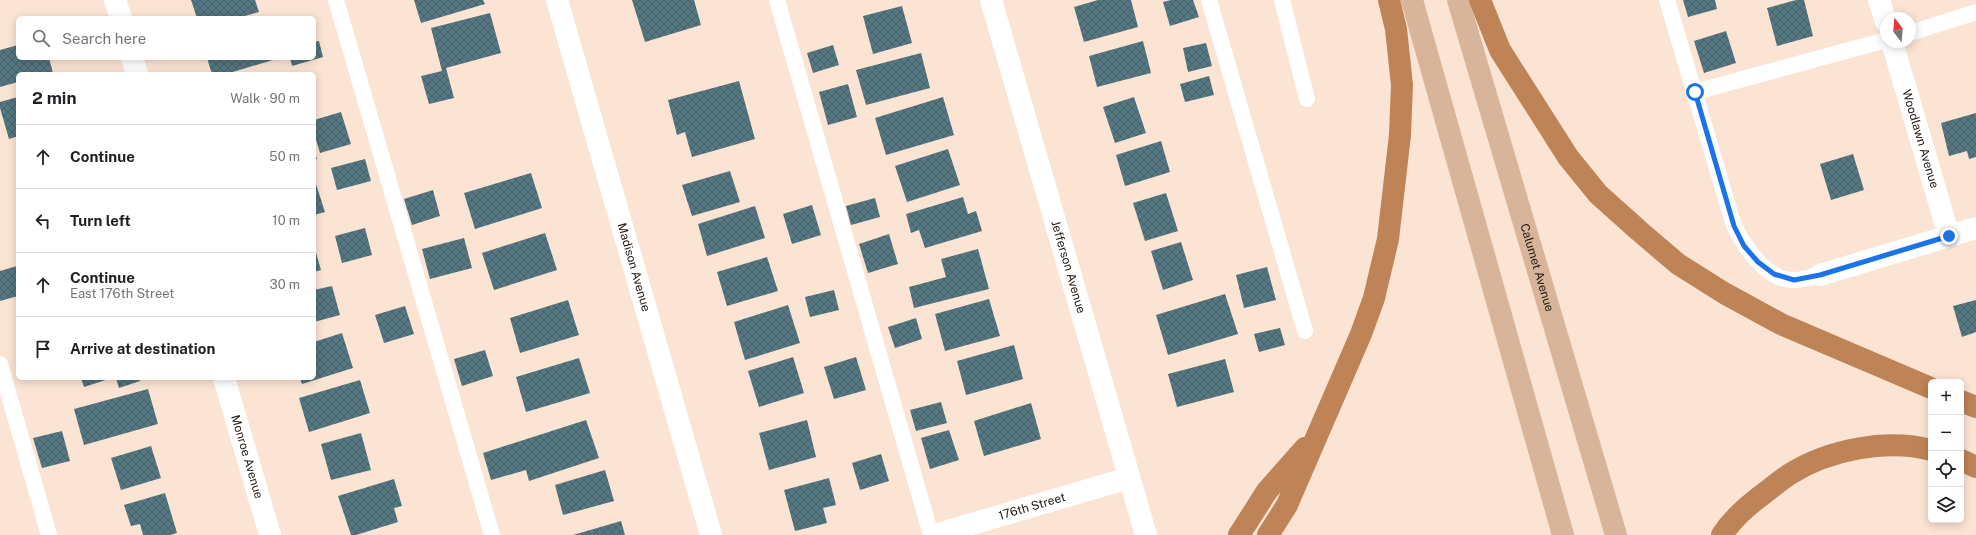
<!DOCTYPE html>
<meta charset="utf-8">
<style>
:root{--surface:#fff;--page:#f2f2f2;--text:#202124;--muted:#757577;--line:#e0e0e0}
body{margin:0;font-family:"Public Sans",sans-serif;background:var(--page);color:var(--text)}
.controls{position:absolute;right:12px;bottom:12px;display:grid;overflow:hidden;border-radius:6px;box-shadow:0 2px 10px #0003}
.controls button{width:36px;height:36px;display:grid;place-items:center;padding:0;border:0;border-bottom:1px solid var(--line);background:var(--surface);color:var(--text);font:20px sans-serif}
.compass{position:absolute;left:1880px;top:12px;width:36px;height:36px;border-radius:50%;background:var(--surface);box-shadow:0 2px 10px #0003;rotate:344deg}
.stop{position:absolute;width:12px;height:12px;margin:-9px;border:3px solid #1a73e8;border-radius:50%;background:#fff}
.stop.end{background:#1a73e8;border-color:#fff;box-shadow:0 1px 4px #0008}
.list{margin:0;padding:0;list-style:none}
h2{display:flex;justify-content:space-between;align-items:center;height:52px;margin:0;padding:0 16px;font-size:17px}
h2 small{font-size:13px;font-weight:400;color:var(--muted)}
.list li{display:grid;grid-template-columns:26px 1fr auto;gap:12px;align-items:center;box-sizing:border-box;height:64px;padding:0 16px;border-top:1px solid var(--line)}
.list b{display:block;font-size:15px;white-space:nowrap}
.list p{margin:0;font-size:13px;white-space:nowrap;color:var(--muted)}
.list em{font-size:13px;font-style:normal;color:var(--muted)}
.icon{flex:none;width:22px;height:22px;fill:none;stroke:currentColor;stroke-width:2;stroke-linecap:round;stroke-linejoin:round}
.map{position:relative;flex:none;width:1976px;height:535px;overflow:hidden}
.search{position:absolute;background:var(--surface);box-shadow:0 2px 10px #0003;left:16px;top:16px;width:300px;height:44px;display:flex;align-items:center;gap:10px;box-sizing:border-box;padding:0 14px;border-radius:6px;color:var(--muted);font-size:15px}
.panel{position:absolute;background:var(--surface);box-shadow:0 2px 10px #0003;left:16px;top:72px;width:300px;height:308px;border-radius:6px}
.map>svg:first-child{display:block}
</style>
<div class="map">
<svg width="1976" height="535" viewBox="0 0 1976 535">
<defs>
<pattern id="building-cross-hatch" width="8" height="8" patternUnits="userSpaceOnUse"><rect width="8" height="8" fill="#557781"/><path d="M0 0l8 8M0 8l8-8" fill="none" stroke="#466168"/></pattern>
</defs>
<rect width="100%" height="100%" fill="#fbe4d4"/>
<!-- building -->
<path fill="url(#building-cross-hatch)" d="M 191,0 L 255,0 L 259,12 L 238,18 L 197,18 Z
M 414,0 L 483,0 L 485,4 L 421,23 Z
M 632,0 L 694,0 L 701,25 L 645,42 Z
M 1098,0 L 1131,0 L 1138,27 L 1084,42 L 1074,7 Z
M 1171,0 L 1193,0 L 1199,17 L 1170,26 L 1163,2 Z
M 1683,0 L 1715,0 L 1717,9 L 1688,17 Z
M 1796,0 L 1804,0 L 1813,36 L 1777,46 L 1767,8 Z
M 902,6 L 912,43 L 873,54 L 863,16 Z
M 490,13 L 501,53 L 446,68 L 454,98 L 429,104 L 421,76 L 442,71 L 431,28 Z
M 1726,31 L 1736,63 L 1704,73 L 1694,41 Z
M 319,41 L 323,57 L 292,66 L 290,58 L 314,58 L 314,42 Z
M 1143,41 L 1151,73 L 1097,87 L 1089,56 Z
M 1206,43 L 1212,66 L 1188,72 L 1183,48 Z
M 18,45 L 18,58 L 49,58 L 53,73 L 18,74 L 18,82 L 0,87 L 0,50 Z
M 833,45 L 839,65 L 813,73 L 807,53 Z
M 921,53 L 930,88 L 866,105 L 856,70 Z
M 207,58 L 272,58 L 273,60 L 226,74 L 212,74 Z
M 1209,76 L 1214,95 L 1185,102 L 1180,84 Z
M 739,81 L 755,139 L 692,157 L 685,132 L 677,135 L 668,100 Z
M 848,84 L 857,117 L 828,125 L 819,92 Z
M 18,97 L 18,136 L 9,139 L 0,108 L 0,102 Z
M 943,97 L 954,135 L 886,155 L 875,118 Z
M 1134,97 L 1146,133 L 1115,143 L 1103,107 Z
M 341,112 L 351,144 L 320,153 L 314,133 L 314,120 Z
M 1976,113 L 1976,157 L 1969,159 L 1967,151 L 1949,156 L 1941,123 Z
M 1161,141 L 1170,172 L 1125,186 L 1116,155 Z
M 948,149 L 960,185 L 907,202 L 895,166 Z
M 314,150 L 317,159 L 314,160 Z
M 1853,154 L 1864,190 L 1831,200 L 1820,164 Z
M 365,159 L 371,181 L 337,190 L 331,168 Z
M 730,171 L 740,202 L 692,216 L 682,185 Z
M 531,173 L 542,208 L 475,229 L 464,193 Z
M 314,178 L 325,212 L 314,215 Z
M 433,190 L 440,216 L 412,225 L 404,199 Z
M 1166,193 L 1178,231 L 1145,241 L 1133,203 Z
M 963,197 L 968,214 L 976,211 L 982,231 L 925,248 L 919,230 L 911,233 L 906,214 Z
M 875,198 L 880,217 L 851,225 L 846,206 Z
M 812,205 L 821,235 L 792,244 L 783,214 Z
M 755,206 L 765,238 L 707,256 L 698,224 Z
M 365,228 L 372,255 L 342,263 L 335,236 Z
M 545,233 L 557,270 L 494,290 L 482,253 Z
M 889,234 L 898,264 L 868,273 L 859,244 Z
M 464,238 L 472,268 L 430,279 L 422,249 Z
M 1181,242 L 1193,280 L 1163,290 L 1151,251 Z
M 314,246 L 321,270 L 314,272 Z
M 978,249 L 989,289 L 914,308 L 909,287 L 946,277 L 941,259 Z
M 767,257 L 778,291 L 727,306 L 717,272 Z
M 17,266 L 18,296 L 0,301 L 0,271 Z
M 1267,267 L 1276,300 L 1244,308 L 1236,275 Z
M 332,286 L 340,315 L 314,322 L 314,290 Z
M 834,290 L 839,310 L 810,317 L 805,297 Z
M 1225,294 L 1238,334 L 1168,355 L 1156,315 Z
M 989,299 L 1000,336 L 945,351 L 935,314 Z
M 568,300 L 579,335 L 520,353 L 510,318 Z
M 1976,300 L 1976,332 L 1962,337 L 1953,306 Z
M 788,305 L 800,343 L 745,360 L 734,322 Z
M 405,306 L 414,334 L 384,343 L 375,315 Z
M 916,318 L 922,339 L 895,348 L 888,327 Z
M 1280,328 L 1285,345 L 1259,352 L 1254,334 Z
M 342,333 L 353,368 L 302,384 L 300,378 L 314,378 L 314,342 Z
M 1014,345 L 1023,379 L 966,395 L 957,361 Z
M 485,350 L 493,376 L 462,386 L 454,359 Z
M 793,357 L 804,393 L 759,407 L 748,371 Z
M 856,357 L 866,390 L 834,399 L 824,367 Z
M 579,358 L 590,393 L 526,412 L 516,377 Z
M 1225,359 L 1234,392 L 1177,407 L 1168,374 Z
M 81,378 L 112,378 L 84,387 Z
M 116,378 L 139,378 L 140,381 L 119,388 Z
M 360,380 L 370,413 L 309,432 L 299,398 Z
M 148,389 L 158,424 L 84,445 L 74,409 Z
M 941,402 L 947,423 L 916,431 L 910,410 Z
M 1031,403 L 1041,439 L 984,456 L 974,421 Z
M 586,420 L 599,458 L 529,481 L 526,470 L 491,480 L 483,453 Z
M 807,420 L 816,457 L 769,470 L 759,433 Z
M 949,430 L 959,460 L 930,469 L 921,438 Z
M 62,431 L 70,461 L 42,468 L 33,438 Z
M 361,433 L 371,470 L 331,480 L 321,444 Z
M 151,446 L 161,478 L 121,490 L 111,458 Z
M 881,454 L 889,481 L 860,490 L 852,463 Z
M 605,470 L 614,501 L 563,515 L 555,485 Z
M 829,478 L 836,505 L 823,508 L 827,523 L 795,531 L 784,490 Z
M 394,479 L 402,506 L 394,508 L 398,522 L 356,535 L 351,535 L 338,496 Z
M 165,493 L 177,533 L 170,535 L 143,535 L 140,524 L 131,526 L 124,505 Z
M 621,521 L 625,535 L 573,535 Z"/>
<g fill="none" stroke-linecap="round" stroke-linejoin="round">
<!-- lane -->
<path stroke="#fff" stroke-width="16" d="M 336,0 L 492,535
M 777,0 L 931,535
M 1209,0 L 1305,331
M 1282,0 L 1307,99
M 1667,0 L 1734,226 C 1745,247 1767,282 1796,280 C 1804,279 1812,277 1820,275
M 1910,33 L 1976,12
M 1695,92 L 1886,40
M 0,364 L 49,535"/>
<!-- street -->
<g stroke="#fff" stroke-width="22">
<path d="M 115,0 L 121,18"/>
<path id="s1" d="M 557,0 L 711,535"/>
<path id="s2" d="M 991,0 L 1146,535"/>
<path d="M 1879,0 L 1886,22"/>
<path id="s3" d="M 1892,42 L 1949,236"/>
<path d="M 132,58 L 137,74"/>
<path d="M 1820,275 L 1976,228"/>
<path id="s4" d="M 224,378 L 270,535"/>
<path id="s5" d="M 934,535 L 1129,478"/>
</g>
<!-- primary -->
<g stroke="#d8b59a" stroke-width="22">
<path d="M 1412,0 L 1563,535"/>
<path id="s6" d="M 1458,0 L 1616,535"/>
</g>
<!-- highway -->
<path stroke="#be8357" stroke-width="22" d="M 1480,0 L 1500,50 L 1568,157 L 1598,194 L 1637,229 L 1678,264 L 1724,293 L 1781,324 L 1931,388
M 1961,401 L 1976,407
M 1961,460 L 1976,467
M 1239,535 L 1267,491 L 1305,448
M 1268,535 L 1287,505 L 1361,334 L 1374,298 L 1388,239 L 1400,135 L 1402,85 L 1396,29 L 1389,0
M 1722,535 C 1731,521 1745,508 1758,498 C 1769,490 1779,481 1790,474 C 1828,450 1887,438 1931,450"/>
</g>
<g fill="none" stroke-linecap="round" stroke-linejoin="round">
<!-- route -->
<path stroke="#1a73e8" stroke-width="5" d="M 1695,92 L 1734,226 L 1744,246 L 1758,262 L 1774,274 L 1794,280 L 1820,275 L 1949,236"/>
</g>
<g text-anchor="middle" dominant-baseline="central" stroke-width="4" stroke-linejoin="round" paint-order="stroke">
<!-- street labels -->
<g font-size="12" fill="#201710" stroke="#fbf5f1">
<text stroke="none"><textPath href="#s3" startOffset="101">Woodlawn Avenue</textPath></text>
<text stroke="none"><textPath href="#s1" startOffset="278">Madison Avenue</textPath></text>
<text stroke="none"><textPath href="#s2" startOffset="278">Jefferson Avenue</textPath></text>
<text stroke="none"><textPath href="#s6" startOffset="279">Calumet Avenue</textPath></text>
<text stroke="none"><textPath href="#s4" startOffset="82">Monroe Avenue</textPath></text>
<text stroke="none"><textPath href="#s5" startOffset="102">176th Street</textPath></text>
</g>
</g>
</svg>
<div class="controls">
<button>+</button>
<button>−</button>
<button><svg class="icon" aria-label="locate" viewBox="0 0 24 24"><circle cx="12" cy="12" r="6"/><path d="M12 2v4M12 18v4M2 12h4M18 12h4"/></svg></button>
<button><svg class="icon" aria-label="layers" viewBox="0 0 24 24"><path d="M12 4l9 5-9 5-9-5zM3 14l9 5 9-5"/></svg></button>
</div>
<svg class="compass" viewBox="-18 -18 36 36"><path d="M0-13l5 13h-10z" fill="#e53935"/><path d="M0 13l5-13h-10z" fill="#757577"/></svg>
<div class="stop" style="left:1695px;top:92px"></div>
<div class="stop end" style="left:1949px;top:236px"></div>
<div class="search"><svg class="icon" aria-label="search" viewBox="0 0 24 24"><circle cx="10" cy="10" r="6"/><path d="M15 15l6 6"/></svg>Search here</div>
<section class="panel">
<h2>2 min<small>Walk · 90 m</small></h2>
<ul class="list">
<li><svg class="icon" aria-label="ahead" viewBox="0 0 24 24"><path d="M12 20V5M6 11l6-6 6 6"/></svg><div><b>Continue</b></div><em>50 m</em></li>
<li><svg class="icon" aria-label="left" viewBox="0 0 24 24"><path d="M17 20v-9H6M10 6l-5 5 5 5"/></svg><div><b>Turn left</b></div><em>10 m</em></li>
<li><svg class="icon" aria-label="ahead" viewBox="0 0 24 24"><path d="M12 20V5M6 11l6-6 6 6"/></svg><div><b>Continue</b><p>East 176th Street</p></div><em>30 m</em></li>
<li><svg class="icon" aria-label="arrive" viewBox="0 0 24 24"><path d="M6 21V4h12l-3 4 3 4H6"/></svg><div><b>Arrive at destination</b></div></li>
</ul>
</section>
</div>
